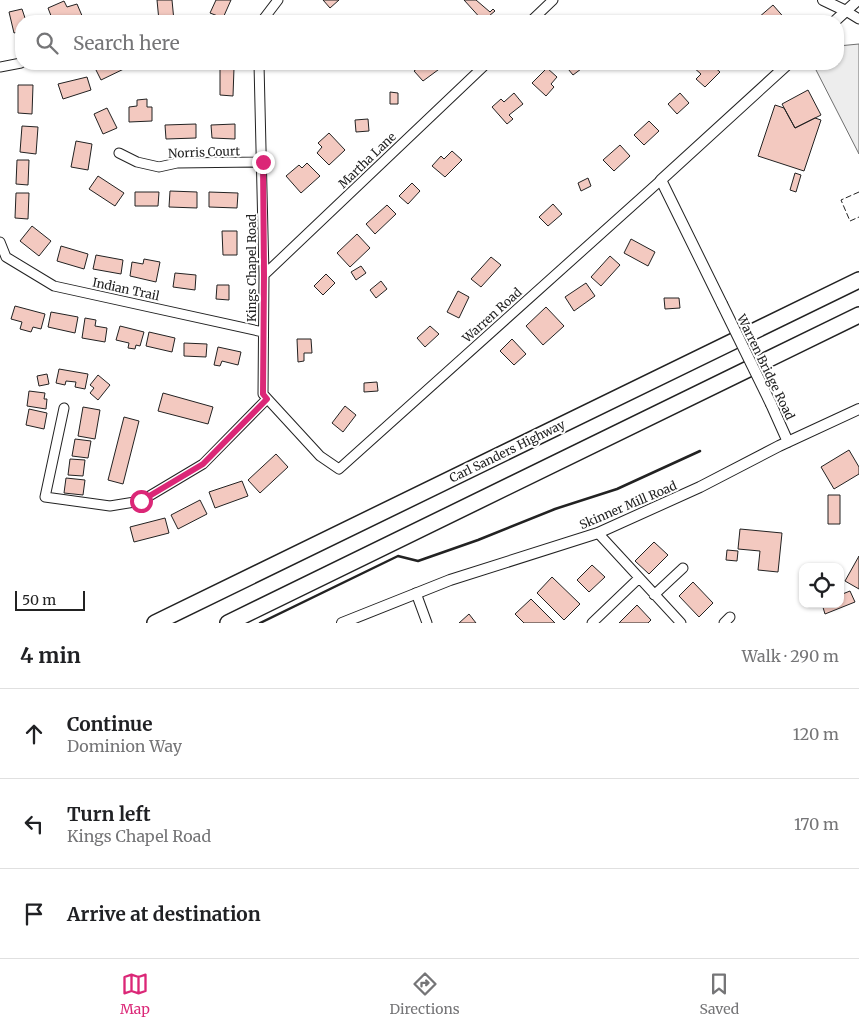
<!DOCTYPE html>
<meta charset="utf-8">
<style>
:root{--surface:#fff;--page:#f6f6f6;--text:#202124;--muted:#757577;--line:#e0e0e0;--accent:#db2777}
body{margin:0;font-family:Merriweather,serif;background:var(--page);color:var(--text)}
.controls{position:absolute;right:15px;bottom:15px;display:grid;overflow:hidden;border-radius:10px;box-shadow:0 1px 4px #0004}
.controls button{width:45px;height:45px;display:grid;place-items:center;padding:0;border:0;border-bottom:1px solid var(--line);background:var(--surface);color:var(--text);font:25px sans-serif}
.scale{position:absolute;left:15px;bottom:12px;width:70px;box-sizing:border-box;padding-left:5px;border:2px solid #222;border-top:0;font-size:14px;line-height:18px;white-space:nowrap;color:#222;-webkit-text-stroke:4px #fff;paint-order:stroke}
.stop{position:absolute;width:15px;height:15px;margin:-11px;border:4px solid #db2777;border-radius:50%;background:#fff}
.stop.end{background:#db2777;border-color:#fff;box-shadow:0 1px 5px #0008}
.list{margin:0;padding:0;list-style:none}
h2{display:flex;justify-content:space-between;align-items:center;height:65px;margin:0;padding:0 20px;font-size:21px}
h2 small{font-size:16px;font-weight:400;color:var(--muted)}
.list li{display:grid;grid-template-columns:32px 1fr auto;gap:15px;align-items:center;box-sizing:border-box;height:90px;padding:0 20px;border-top:1px solid var(--line)}
.list b{display:block;font-size:19px;white-space:nowrap}
.list p{margin:0;font-size:16px;white-space:nowrap;color:var(--muted)}
.list em{font-size:16px;font-style:normal;color:var(--muted)}
.icon{flex:none;width:28px;height:28px;fill:none;stroke:currentColor;stroke-width:2;stroke-linecap:round;stroke-linejoin:round}
.map{position:relative;flex:none;width:859px;height:623px;overflow:hidden}
.search{position:absolute;background:var(--surface);box-shadow:0 1px 4px #0004;left:15px;right:15px;top:15px;height:55px;display:flex;align-items:center;gap:12px;box-sizing:border-box;padding:0 18px;border-radius:20px;color:var(--muted);font-size:19px}
.sheet{height:335px;background:var(--surface)}
nav{display:flex;justify-content:space-around;align-items:center;box-sizing:border-box;height:70px;border-top:1px solid var(--line);background:var(--surface);font-size:14px;color:var(--muted)}
nav a{display:grid;justify-items:center;gap:2px}
nav .on{color:var(--accent)}
.map>svg:first-child{display:block}
</style>
<div class="map">
<svg width="859" height="623" viewBox="0 0 859 623">
<rect width="100%" height="100%" fill="#fff"/>
<!-- parking -->
<path fill="#ededed" stroke="#6f6f6f" d="M 859,44 L 859,154 L 815,68 L 825,64 L 838,64 L 838,46 Z"/>
<!-- building -->
<path fill="#f3c9c0" stroke="#222" d="M 157,0 L 172,0 L 174,21 L 159,21 Z
M 216,0 L 231,0 L 223,18 L 210,13 Z
M 323,0 L 339,0 L 330,8 Z
M 464,0 L 476,0 L 490,12 L 493,9 L 495,11 L 483,21 Z
M 64,1 L 67,7 L 77,4 L 83,18 L 75,21 L 53,21 L 48,8 Z
M 773,5 L 787,21 L 760,21 L 758,18 Z
M 22,9 L 26,21 L 21,21 L 21,31 L 14,33 L 9,12 Z
M 100,64 L 129,64 L 130,66 L 101,80 L 94,66 Z
M 423,64 L 439,64 L 442,67 L 423,81 L 414,71 Z
M 564,64 L 576,64 L 581,69 L 573,75 Z
M 696,64 L 706,64 L 709,67 L 712,65 L 720,72 L 705,87 L 696,79 L 701,74 L 693,67 Z
M 220,68 L 234,68 L 233,96 L 220,95 Z
M 547,68 L 557,77 L 551,84 L 554,87 L 546,96 L 532,83 Z
M 87,77 L 91,90 L 63,99 L 58,84 Z
M 18,85 L 33,85 L 32,114 L 18,113 Z
M 808,90 L 821,115 L 795,128 L 782,104 Z
M 390,92 L 398,93 L 398,104 L 390,104 Z
M 514,93 L 523,104 L 509,115 L 513,119 L 507,124 L 492,107 L 501,99 L 504,102 Z
M 680,93 L 689,103 L 677,114 L 668,104 Z
M 147,99 L 147,107 L 152,107 L 152,121 L 129,122 L 129,107 L 137,106 L 137,100 Z
M 775,105 L 784,108 L 795,128 L 815,118 L 821,120 L 804,171 L 758,156 Z
M 107,108 L 117,128 L 103,134 L 94,114 Z
M 368,119 L 369,131 L 356,132 L 355,120 Z
M 649,121 L 659,131 L 644,145 L 634,135 Z
M 196,124 L 196,138 L 166,139 L 165,125 Z
M 235,124 L 235,139 L 212,138 L 211,125 Z
M 22,126 L 38,127 L 36,154 L 20,152 Z
M 329,133 L 345,150 L 329,165 L 317,153 L 322,147 L 318,143 Z
M 76,141 L 92,144 L 88,170 L 71,167 Z
M 620,145 L 630,156 L 614,171 L 603,160 Z
M 452,151 L 462,160 L 445,177 L 432,166 L 441,156 L 444,159 Z
M 17,160 L 29,160 L 28,185 L 16,184 Z
M 307,163 L 320,176 L 301,193 L 286,176 L 299,165 L 302,168 Z
M 795,173 L 801,175 L 796,192 L 790,190 Z
M 98,176 L 124,193 L 115,206 L 89,189 Z
M 588,178 L 591,186 L 581,191 L 578,183 Z
M 412,183 L 420,191 L 408,204 L 399,196 Z
M 170,191 L 197,192 L 197,208 L 169,207 Z
M 135,192 L 159,192 L 158,206 L 135,206 Z
M 209,192 L 238,193 L 237,208 L 209,207 Z
M 16,193 L 29,193 L 28,219 L 15,218 Z
M 553,204 L 562,214 L 548,226 L 539,217 Z
M 387,205 L 396,214 L 375,234 L 366,224 Z
M 32,226 L 51,241 L 39,256 L 20,241 Z
M 222,231 L 237,231 L 237,255 L 223,255 Z
M 357,234 L 370,248 L 350,267 L 337,253 Z
M 631,239 L 655,252 L 648,266 L 624,253 Z
M 61,246 L 88,254 L 84,269 L 57,261 Z
M 96,255 L 123,260 L 121,274 L 93,269 Z
M 610,256 L 620,265 L 601,286 L 591,277 Z
M 491,257 L 501,265 L 481,287 L 471,279 Z
M 144,259 L 160,262 L 156,282 L 130,276 L 132,262 L 143,264 Z
M 361,266 L 366,273 L 356,280 L 351,272 Z
M 175,273 L 196,275 L 195,290 L 173,287 Z
M 326,274 L 335,283 L 323,295 L 314,286 Z
M 381,281 L 387,289 L 376,298 L 370,290 Z
M 586,283 L 595,296 L 574,311 L 565,297 Z
M 217,285 L 229,285 L 229,300 L 216,299 Z
M 458,291 L 469,297 L 459,318 L 447,312 Z
M 664,298 L 679,298 L 680,308 L 665,309 Z
M 15,306 L 45,314 L 41,329 L 33,327 L 31,332 L 20,329 L 22,322 L 11,319 Z
M 546,307 L 564,326 L 543,345 L 526,326 Z
M 51,312 L 78,317 L 75,333 L 48,327 Z
M 85,318 L 96,320 L 95,326 L 107,328 L 105,342 L 82,338 Z
M 120,326 L 144,332 L 140,346 L 136,345 L 135,349 L 128,348 L 129,343 L 116,340 Z
M 430,326 L 439,334 L 425,347 L 417,338 Z
M 149,332 L 175,338 L 172,352 L 146,346 Z
M 297,339 L 311,339 L 312,353 L 304,353 L 304,361 L 298,362 Z
M 512,339 L 526,354 L 514,365 L 500,351 Z
M 184,343 L 207,344 L 206,357 L 184,356 Z
M 218,347 L 241,352 L 238,365 L 222,361 L 220,366 L 214,365 Z
M 59,369 L 88,374 L 85,389 L 75,387 L 76,382 L 66,381 L 65,385 L 56,383 Z
M 47,374 L 49,384 L 39,386 L 37,376 Z
M 98,375 L 110,385 L 98,400 L 90,393 L 94,388 L 90,385 Z
M 377,382 L 378,391 L 364,392 L 364,383 Z
M 29,391 L 45,393 L 44,399 L 47,399 L 46,409 L 27,406 Z
M 163,393 L 213,407 L 208,424 L 158,411 Z
M 345,406 L 356,415 L 343,432 L 332,423 Z
M 83,407 L 100,410 L 95,439 L 78,436 Z
M 29,409 L 47,413 L 44,429 L 26,425 Z
M 124,417 L 139,421 L 123,484 L 108,480 Z
M 75,439 L 91,441 L 88,458 L 72,456 Z
M 849,450 L 859,467 L 859,474 L 834,489 L 821,467 Z
M 276,454 L 288,467 L 260,493 L 248,480 Z
M 70,459 L 85,460 L 83,476 L 68,475 Z
M 66,478 L 85,480 L 83,495 L 64,493 Z
M 242,481 L 248,496 L 215,508 L 209,492 Z
M 828,495 L 840,495 L 840,524 L 828,524 Z
M 200,500 L 207,514 L 178,529 L 171,515 Z
M 165,518 L 169,533 L 134,542 L 130,527 Z
M 740,529 L 782,533 L 778,572 L 758,570 L 760,551 L 738,549 Z
M 654,542 L 668,555 L 649,574 L 635,561 Z
M 727,550 L 738,551 L 737,561 L 726,560 Z
M 859,556 L 859,589 L 845,581 Z
M 592,565 L 605,577 L 589,592 L 577,580 Z
M 552,577 L 580,604 L 564,620 L 537,593 Z
M 693,582 L 713,603 L 699,617 L 679,596 Z
M 850,591 L 855,602 L 825,614 L 822,604 L 840,604 L 840,595 Z
M 531,599 L 555,623 L 524,623 L 515,614 Z
M 637,605 L 651,620 L 648,623 L 619,623 Z
M 469,614 L 476,623 L 459,623 Z"/>
<g fill="none" stroke-linecap="round" stroke-linejoin="round">
<defs>
<path id="minor" d="M 846,11 L 859,19
M 121,21 L 122,21
M 262,21 L 278,0
M 531,21 L 553,0
M 259,64 L 264,275 L 263,394 L 320,456 L 339,469 L 661,180
M 0,67 L 21,63
M 119,153 L 137,162 L 159,167 L 177,163 L 263,162
M 0,242 L 6,257 L 54,286 L 263,332
M 264,275 L 486,64
M 64,408 L 45,497 L 110,506 L 141,501 L 203,464 L 267,399
M 598,533 L 681,623
M 416,593 L 427,623
M 654,595 L 683,568
M 592,623 L 638,579
M 724,623 L 730,617"/>
<path id="tertiary" d="M 823,0 L 846,11
M 835,21 L 858,0
M 722,304 L 661,180 L 788,64
M 771,404 L 788,442
M 342,623 L 450,580 L 598,533 L 700,487 L 779,446 L 859,409"/>
<path id="motorway" d="M 155,623 L 859,280
M 228,623 L 859,315"/>
</defs>
<!-- minor casing -->
<use href="#minor" stroke="#222" stroke-width="11"/>
<!-- tertiary casing -->
<use href="#tertiary" stroke="#222" stroke-width="12"/>
<!-- motorway casing -->
<use href="#motorway" stroke="#222" stroke-width="18"/>
<!-- minor -->
<use href="#minor" stroke="#fff" stroke-width="9"/>
<!-- tertiary -->
<use href="#tertiary" stroke="#fff" stroke-width="10"/>
<!-- motorway -->
<use href="#motorway" stroke="#fff" stroke-width="15"/>
<defs>
<path id="tertiary-bridge" d="M 722,304 L 771,404"/>
</defs>
<!-- tertiary-bridge casing -->
<use href="#tertiary-bridge" stroke="#222" stroke-width="12" stroke-linecap="butt"/>
<!-- tertiary-bridge -->
<use href="#tertiary-bridge" stroke="#fff" stroke-width="10"/>
<!-- fence -->
<path stroke="#222" stroke-width="1" stroke-dasharray="6 2.5" stroke-linecap="butt" d="M 859,192 L 841,200 L 850,221 L 859,217"/>
<!-- wall -->
<path stroke="#222" stroke-width="2.5" d="M 260,623 L 398,556 L 418,561 L 478,540 L 555,509 L 617,489 L 700,451"/>
</g>
<g fill="none" stroke-linecap="round" stroke-linejoin="round">
<!-- route -->
<path stroke="#db2777" stroke-width="6" d="M 141,501 L 203,464 L 267,399 L 263,394 L 264,275 L 263,162"/>
</g>
<g text-anchor="middle" dominant-baseline="central" stroke-width="4" stroke-linejoin="round" paint-order="stroke">
<!-- street labels -->
<g font-size="12" fill="#222" stroke="#fff">
<text transform="translate(204 152) rotate(-2)">Norris Court</text>
<text transform="translate(367 160) rotate(-44)">Martha Lane</text>
<text transform="translate(251 268) rotate(-90)">Kings Chapel Road</text>
<text transform="translate(126 289) rotate(12)">Indian Trail</text>
<text transform="translate(492 315) rotate(-42)">Warren Road</text>
<text transform="translate(766 367) rotate(64)">Warren Bridge Road</text>
<text transform="translate(507 451) rotate(-26)">Carl Sanders Highway</text>
<text transform="translate(628 505) rotate(-23)">Skinner Mill Road</text>
</g>
</g>
</svg>
<div class="controls">
<button><svg class="icon" aria-label="locate" viewBox="0 0 24 24"><circle cx="12" cy="12" r="6"/><path d="M12 2v4M12 18v4M2 12h4M18 12h4"/></svg></button>
</div>
<div class="scale">50 m</div>
<div class="stop" style="left:141px;top:501px"></div>
<div class="stop end" style="left:263px;top:162px"></div>
<div class="search"><svg class="icon" aria-label="search" viewBox="0 0 24 24"><circle cx="10" cy="10" r="6"/><path d="M15 15l6 6"/></svg>Search here</div>
</div>
<section class="sheet">
<h2>4 min<small>Walk · 290 m</small></h2>
<ul class="list">
<li><svg class="icon" aria-label="ahead" viewBox="0 0 24 24"><path d="M12 20V5M6 11l6-6 6 6"/></svg><div><b>Continue</b><p>Dominion Way</p></div><em>120 m</em></li>
<li><svg class="icon" aria-label="left" viewBox="0 0 24 24"><path d="M17 20v-9H6M10 6l-5 5 5 5"/></svg><div><b>Turn left</b><p>Kings Chapel Road</p></div><em>170 m</em></li>
<li><svg class="icon" aria-label="arrive" viewBox="0 0 24 24"><path d="M6 21V4h12l-3 4 3 4H6"/></svg><div><b>Arrive at destination</b></div></li>
</ul>
</section>
<nav>
<a class="on"><svg class="icon" aria-label="map" viewBox="0 0 24 24"><path d="M3 6l6-2 6 2 6-2v14l-6 2-6-2-6 2zM9 4v14M15 6v14"/></svg>Map</a>
<a><svg class="icon" aria-label="directions" viewBox="0 0 24 24"><path d="M12 3l9 9-9 9-9-9zM9 14v-3h6M13 9l2 2-2 2"/></svg>Directions</a>
<a><svg class="icon" aria-label="saved" viewBox="0 0 24 24"><path d="M7 4h10v16l-5-4-5 4z"/></svg>Saved</a>
</nav>
